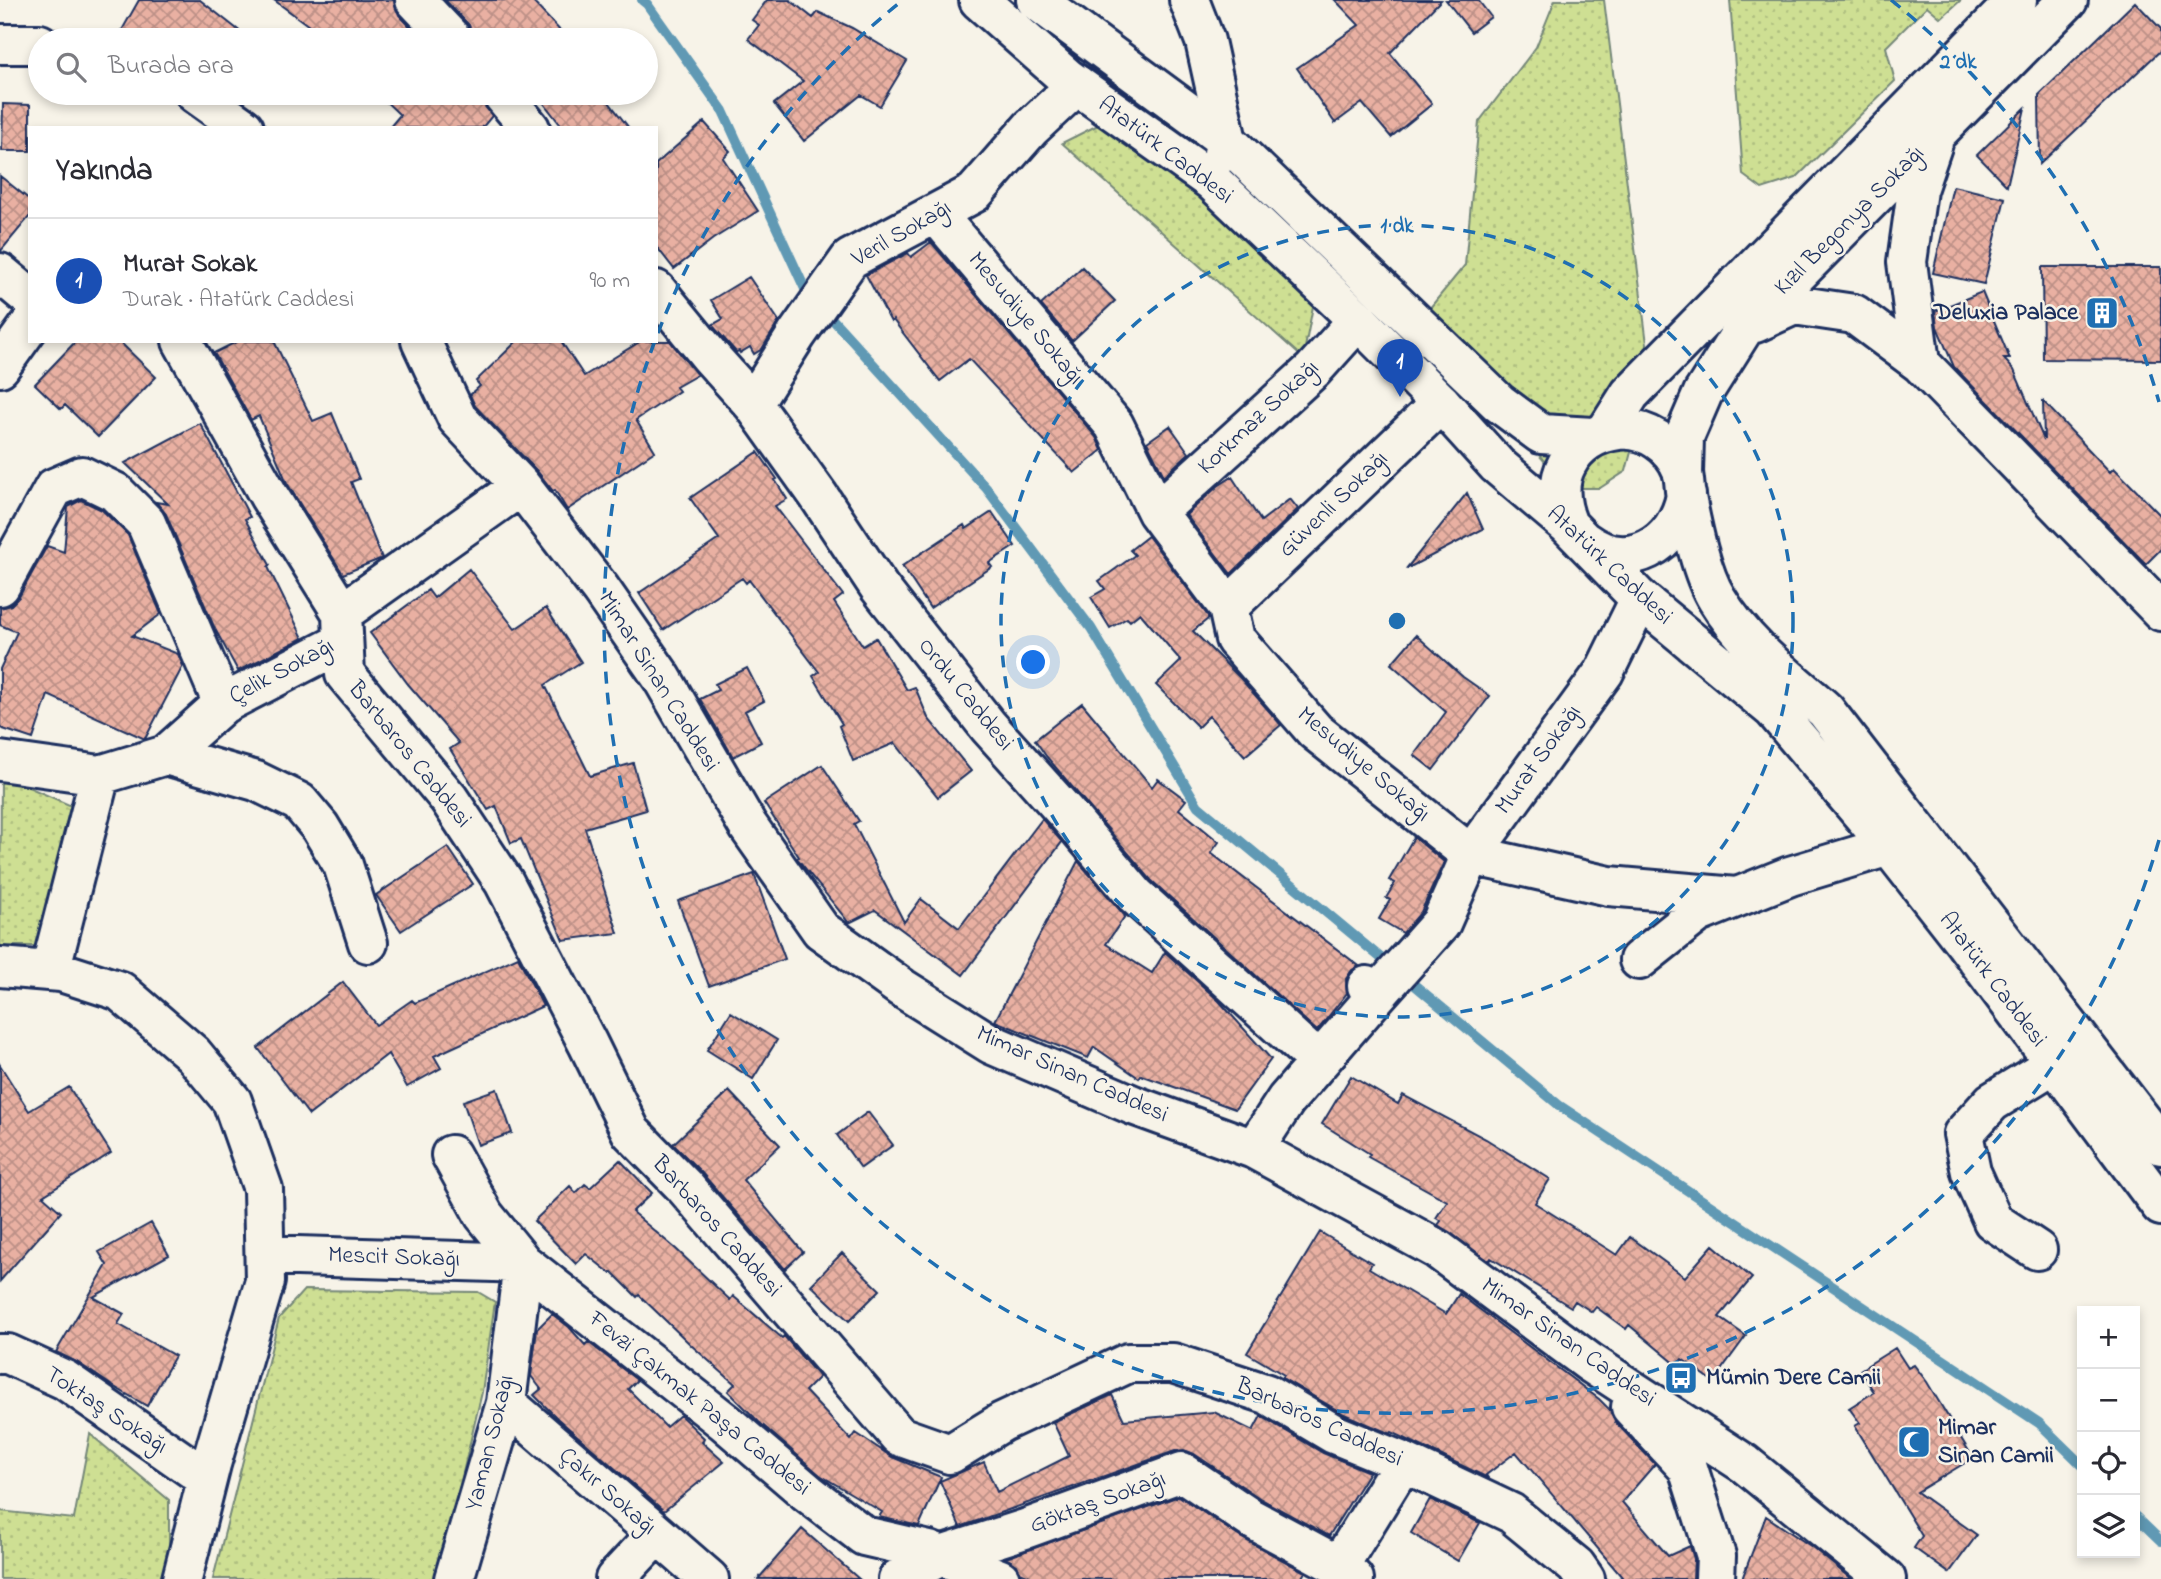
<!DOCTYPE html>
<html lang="tr">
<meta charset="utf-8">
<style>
:root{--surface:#fff;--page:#f7f7f7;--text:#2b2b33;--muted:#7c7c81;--line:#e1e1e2;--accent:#1f6fb2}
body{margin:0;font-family:"Indie Flower",sans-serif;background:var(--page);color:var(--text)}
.controls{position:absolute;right:21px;bottom:21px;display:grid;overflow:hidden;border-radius:0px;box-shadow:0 4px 10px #0003}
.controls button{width:63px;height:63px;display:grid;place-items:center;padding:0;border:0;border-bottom:2px solid var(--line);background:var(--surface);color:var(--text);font:35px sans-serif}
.you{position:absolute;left:1034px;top:663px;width:24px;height:24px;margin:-18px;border:5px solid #fff;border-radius:50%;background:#1a73e8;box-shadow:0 0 0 10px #1a73e833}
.badge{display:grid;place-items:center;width:46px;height:46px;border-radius:50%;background:var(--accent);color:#fff;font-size:23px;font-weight:700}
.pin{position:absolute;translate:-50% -58px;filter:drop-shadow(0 2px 4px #0008)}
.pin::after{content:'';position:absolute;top:37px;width:24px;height:21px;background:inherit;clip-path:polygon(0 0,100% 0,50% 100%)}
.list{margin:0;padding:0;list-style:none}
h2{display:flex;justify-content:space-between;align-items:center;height:91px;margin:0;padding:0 28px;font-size:30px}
h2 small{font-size:23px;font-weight:400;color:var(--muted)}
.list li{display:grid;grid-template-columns:46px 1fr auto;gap:21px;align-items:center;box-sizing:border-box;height:126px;padding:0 28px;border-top:2px solid var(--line)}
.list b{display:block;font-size:26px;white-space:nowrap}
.list p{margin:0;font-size:23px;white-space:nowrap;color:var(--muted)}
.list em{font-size:23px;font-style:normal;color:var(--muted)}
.icon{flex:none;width:38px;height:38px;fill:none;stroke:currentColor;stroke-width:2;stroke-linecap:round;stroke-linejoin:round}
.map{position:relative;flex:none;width:2161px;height:1579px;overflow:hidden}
.search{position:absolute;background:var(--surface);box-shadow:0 4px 10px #0003;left:28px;top:28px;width:630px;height:77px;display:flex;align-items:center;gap:18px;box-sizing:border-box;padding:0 24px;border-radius:38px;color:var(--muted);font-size:26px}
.panel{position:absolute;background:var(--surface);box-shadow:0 4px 10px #0003;left:28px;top:126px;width:630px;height:217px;border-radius:0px}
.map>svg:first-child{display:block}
</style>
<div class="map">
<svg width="2161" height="1579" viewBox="0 0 2161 1579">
<defs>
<pattern id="grass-dots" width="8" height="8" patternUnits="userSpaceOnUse" patternTransform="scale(1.75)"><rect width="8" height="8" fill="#cedf93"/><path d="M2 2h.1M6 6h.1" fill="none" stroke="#b0c081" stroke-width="1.8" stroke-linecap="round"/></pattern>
<pattern id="building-cross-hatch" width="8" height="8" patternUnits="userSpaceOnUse" patternTransform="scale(1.75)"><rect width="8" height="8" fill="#e9b0a2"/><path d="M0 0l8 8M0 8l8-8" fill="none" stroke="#bc9087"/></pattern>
</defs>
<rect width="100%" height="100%" fill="#f7f3e8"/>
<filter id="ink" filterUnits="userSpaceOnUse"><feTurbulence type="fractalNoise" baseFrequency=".0143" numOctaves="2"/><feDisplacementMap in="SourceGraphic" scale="14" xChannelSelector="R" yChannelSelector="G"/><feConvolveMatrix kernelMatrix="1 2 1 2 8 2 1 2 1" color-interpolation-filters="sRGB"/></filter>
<g filter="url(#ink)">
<!-- grass -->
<path fill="url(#grass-dots)" stroke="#748778" stroke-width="2" d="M 1555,0 L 1604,0 L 1651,376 L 1626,471 L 1600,488 L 1568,488 L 1420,320 L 1465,265 L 1479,122 L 1536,47 Z
M 1730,0 L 1961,0 L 1941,18 L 1927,6 L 1886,47 L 1895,81 L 1796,178 L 1762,189 L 1743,175 Z
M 1110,119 L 1204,187 L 1314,301 L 1303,358 L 1062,143 Z
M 1,775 L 74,807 L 37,946 L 0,946 Z
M 304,1290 L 478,1292 L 495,1302 L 482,1392 L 438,1579 L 213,1579 L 279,1318 Z
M 90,1434 L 169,1500 L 169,1552 L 164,1579 L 0,1579 L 0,1511 L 74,1519 Z"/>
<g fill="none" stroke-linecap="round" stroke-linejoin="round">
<!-- stream -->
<path stroke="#6199b4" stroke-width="10" d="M 642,0 L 647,4 L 723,111 L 805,289 L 813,299
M 824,310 L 987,489 L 1091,628 L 1198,806 L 1393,968
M 1405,977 L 1560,1106 L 2039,1423 L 2082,1465
M 2135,1516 L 2161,1541"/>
</g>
<!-- building -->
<path fill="url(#building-cross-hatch)" stroke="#1b2f5e" stroke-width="2" d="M 139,0 L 200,0 L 251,40 L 140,40 L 122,30 Z
M 274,0 L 394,0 L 399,15 L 423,40 L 328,40 Z
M 445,0 L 531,0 L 569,40 L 474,40 L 469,25 Z
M 767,0 L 790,0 L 813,18 L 818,12 L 852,28 L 907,61 L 880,106 L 861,95 L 804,141 L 774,104 L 803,81 L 748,39 L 759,25 L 752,20 Z
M 1335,0 L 1441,0 L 1390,53 L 1432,104 L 1391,137 L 1362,103 L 1335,123 L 1297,68 L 1359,25 Z
M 1446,0 L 1478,0 L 1491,17 L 1471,32 Z
M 2135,2 L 2161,29 L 2161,50 L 2040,164 L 2039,95 Z
M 377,93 L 477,93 L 492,116 L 482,128 L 389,128 L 400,115 Z
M 536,93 L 602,93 L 629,128 L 563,128 Z
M 3,104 L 30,105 L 30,151 L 2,151 Z
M 2025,108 L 2007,186 L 1977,155 Z
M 704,122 L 730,151 L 723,158 L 758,211 L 713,239 L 674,269 L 656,246 L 656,164 Z
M 0,176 L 30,200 L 30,216 L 0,252 Z
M 1953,186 L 2005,198 L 1984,284 L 1933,273 Z
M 931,242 L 1096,437 L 1102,450 L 1074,473 L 969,359 L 940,381 L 893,320 L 891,322 L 866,275 L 908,253 L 911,257 Z
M 1082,267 L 1115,301 L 1072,341 L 1041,305 Z
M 2042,267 L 2161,267 L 2161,360 L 2043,359 Z
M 749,277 L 779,321 L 762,349 L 754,354 L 750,347 L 740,353 L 739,351 L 736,352 L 712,325 L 723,319 L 711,300 Z
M 1982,292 L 2010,359 L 2004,359 L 2014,370 L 2044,440 L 2043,401 L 2110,472 L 2114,468 L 2161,516 L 2161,549 L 2146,564 L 1954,367 L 1937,327 L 1935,311 Z
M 76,341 L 119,341 L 156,377 L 98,437 L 65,405 L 61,409 L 35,384 Z
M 238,341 L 274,341 L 313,421 L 332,413 L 359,479 L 351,482 L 382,558 L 380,559 L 343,574 L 287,483 L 259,416 L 251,420 L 214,353 Z
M 517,341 L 561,341 L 584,376 L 641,341 L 670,341 L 697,375 L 676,387 L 679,391 L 636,420 L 655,451 L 567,510 L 555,490 L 553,491 L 537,471 L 475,406 L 470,395 L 480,386 L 476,381 Z
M 200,423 L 250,517 L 245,519 L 270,565 L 268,567 L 303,638 L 238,671 L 215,629 L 166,514 L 156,502 L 168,504 L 125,463 Z
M 1170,426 L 1189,453 L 1164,476 L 1147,442 Z
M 758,452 L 777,479 L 775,480 L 787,499 L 775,506 L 843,595 L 834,602 L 863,646 L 876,638 L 907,690 L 915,687 L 928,718 L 971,771 L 938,797 L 895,743 L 853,761 L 839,726 L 842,724 L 813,676 L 819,672 L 749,580 L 746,583 L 742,578 L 663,630 L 639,593 L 719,539 L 690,498 Z
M 1232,477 L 1261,521 L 1290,499 L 1298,509 L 1231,574 L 1186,515 L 1218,486 Z
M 1467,493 L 1483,529 L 1406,569 Z
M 81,500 L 102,510 L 128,535 L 161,614 L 132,636 L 178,654 L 183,666 L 145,739 L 48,695 L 33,739 L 0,728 L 0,669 L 17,632 L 0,625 L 0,608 L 11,605 L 19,597 L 47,546 L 64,552 L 68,507 Z
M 992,512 L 1015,546 L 989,563 L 992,567 L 930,608 L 902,566 L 964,525 L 966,529 Z
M 1148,536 L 1208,616 L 1208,619 L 1193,631 L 1241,679 L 1281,725 L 1245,756 L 1209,716 L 1198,727 L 1156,685 L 1181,661 L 1140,613 L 1130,621 L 1127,618 L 1110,628 L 1091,597 L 1105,589 L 1099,581 L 1135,555 L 1130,550 Z
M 469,569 L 515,629 L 546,608 L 581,662 L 545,685 L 590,776 L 633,763 L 646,810 L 585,828 L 618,933 L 563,940 L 521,839 L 511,843 L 496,806 L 488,810 L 450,749 L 459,743 L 408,684 L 370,633 L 428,590 L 434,598 Z
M 1416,635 L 1463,677 L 1490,696 L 1433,770 L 1414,755 L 1446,712 L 1391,664 Z
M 747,668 L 764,701 L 745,711 L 761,742 L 733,757 L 700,699 L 718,690 L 715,684 Z
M 1082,703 L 1152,787 L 1158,779 L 1186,800 L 1179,809 L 1219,842 L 1211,853 L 1359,966 L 1352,970 L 1346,979 L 1347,993 L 1317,1031 L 1151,880 L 1046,756 L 1035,740 Z
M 822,765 L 859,821 L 854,824 L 904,922 L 921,899 L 959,928 L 1042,819 L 1062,842 L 963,975 L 875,910 L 849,923 L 797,858 L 799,857 L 764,803 Z
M 1414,837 L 1444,862 L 1421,912 L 1403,933 L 1379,919 L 1390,900 L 1386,898 L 1395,883 L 1389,880 Z
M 448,847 L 473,884 L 401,931 L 376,895 Z
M 1078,861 L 1125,916 L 1106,944 L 1152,973 L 1165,952 L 1219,1001 L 1271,1059 L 1235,1109 L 1141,1075 L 1139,1078 L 1094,1047 L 1088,1058 L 995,1021 Z
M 754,874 L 785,959 L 709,986 L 678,901 Z
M 518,957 L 543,1006 L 434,1056 L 441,1068 L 407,1087 L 388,1054 L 309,1115 L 258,1048 L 343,982 L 376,1025 L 412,1000 L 415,1003 Z
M 731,1012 L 777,1040 L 753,1079 L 707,1050 Z
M 0,1065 L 29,1111 L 69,1087 L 111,1153 L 43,1196 L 61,1212 L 0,1281 Z
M 1351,1076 L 1398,1104 L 1403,1095 L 1486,1139 L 1550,1179 L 1535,1203 L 1617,1255 L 1630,1237 L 1685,1277 L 1713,1245 L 1752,1278 L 1719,1317 L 1746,1336 L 1713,1381 L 1682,1359 L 1677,1365 L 1629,1325 L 1626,1329 L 1596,1307 L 1592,1312 L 1575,1301 L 1571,1307 L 1491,1258 L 1489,1261 L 1438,1225 L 1441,1221 L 1436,1218 L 1447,1201 L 1368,1157 L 1370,1154 L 1322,1124 Z
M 497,1089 L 512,1133 L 478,1145 L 463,1101 Z
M 729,1091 L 780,1145 L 743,1180 L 803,1252 L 785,1269 L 701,1172 L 673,1144 Z
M 868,1112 L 893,1145 L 861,1168 L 837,1135 Z
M 620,1160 L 652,1193 L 632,1212 L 676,1249 L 730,1300 L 733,1296 L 782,1338 L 784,1336 L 819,1377 L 805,1391 L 851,1440 L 856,1433 L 892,1457 L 941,1477 L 919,1526 L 879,1517 L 882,1512 L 820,1475 L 759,1422 L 728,1391 L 735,1384 L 691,1345 L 639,1295 L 637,1297 L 612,1272 L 610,1273 L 586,1254 L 576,1264 L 534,1221 L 570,1186 L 576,1193 L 585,1184 L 590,1188 Z
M 151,1223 L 169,1255 L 93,1297 L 124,1314 L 118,1324 L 175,1356 L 147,1406 L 111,1385 L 77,1362 L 56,1352 L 107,1265 L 99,1252 Z
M 1320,1232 L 1372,1263 L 1369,1268 L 1446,1314 L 1459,1294 L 1599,1399 L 1610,1410 L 1615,1422 L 1655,1464 L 1622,1502 L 1668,1556 L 1690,1546 L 1694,1559 L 1693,1579 L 1618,1579 L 1622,1577 L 1516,1452 L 1486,1475 L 1488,1478 L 1392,1432 L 1391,1434 L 1344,1414 L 1282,1378 L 1284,1375 L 1247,1353 Z
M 842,1253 L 880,1290 L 849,1321 L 811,1285 Z
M 552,1314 L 569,1327 L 585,1345 L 588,1342 L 637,1380 L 628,1389 L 666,1427 L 680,1415 L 704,1438 L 702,1442 L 724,1462 L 664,1511 L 558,1419 L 534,1395 L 541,1389 L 531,1376 L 537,1329 Z
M 1895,1348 L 1908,1368 L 1914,1365 L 1927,1382 L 1973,1458 L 1917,1492 L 1977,1535 L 1949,1573 L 1914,1548 L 1922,1536 L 1855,1426 L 1860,1423 L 1849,1408 L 1874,1392 L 1860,1370 Z
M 1112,1395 L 1124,1420 L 1214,1412 L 1253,1431 L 1261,1416 L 1323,1453 L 1369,1472 L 1329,1536 L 1261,1499 L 1194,1454 L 1184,1450 L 1175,1451 L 960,1527 L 940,1481 L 984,1462 L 997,1492 L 1069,1456 L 1053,1422 Z
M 1179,1496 L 1240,1537 L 1305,1572 L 1301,1579 L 1036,1579 L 1020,1572 L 1017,1565 L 1006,1558 Z
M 1430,1499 L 1480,1523 L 1458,1561 L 1411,1533 Z
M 1766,1516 L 1812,1547 L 1851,1579 L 1742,1579 Z
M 802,1529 L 859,1579 L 758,1579 Z"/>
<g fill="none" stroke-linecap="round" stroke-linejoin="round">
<defs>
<path id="minor" d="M 415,0 L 453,40
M 0,44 L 40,44
M 195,93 L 244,128
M 501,93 L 530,128
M 936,214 L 1114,425 L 1157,512 L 1228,607 L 1235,639 L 1315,731 L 1471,855 L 1609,886 L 1736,897
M 0,273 L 30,298
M 656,290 L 709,355 L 753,404 L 818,495 L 879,587 L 988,726 L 1066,813 L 1135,895 L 1318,1061
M 1755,323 L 1794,305 L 1854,314 L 1920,363 L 1907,262 L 1917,190 L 1933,143
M 182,341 L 269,496 L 342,613 L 345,674 L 449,799 L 504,882 L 588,1044 L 631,1132 L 684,1186 L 899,1436 L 950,1454 L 1002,1422 L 1128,1363 L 1173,1363 L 1267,1394 L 1334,1434 L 1403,1462 L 1511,1513 L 1576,1566 L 1585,1579
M 421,341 L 457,418 L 521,486 L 601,590 L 662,678 L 748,826 L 821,930 L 902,988 L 991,1044 L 1133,1105 L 1254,1149 L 1437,1249 L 1589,1362 L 1745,1464 L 1886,1579
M 1920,363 L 2161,611
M 0,367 L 30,325
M 753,404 L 797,334 L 850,259 L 974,193 L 1031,128 L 1077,85
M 1606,432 L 1630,394 L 2017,0
M 1683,474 L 1684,437 L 1703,393 L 1744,328 L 2068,0
M 1157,512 L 1313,370 L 1358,320
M 0,586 L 54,488 L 82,476 L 115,492 L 146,523 L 223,704
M 1228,607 L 1441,403
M 166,755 L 256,781 L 299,802 L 320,827 L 343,865 L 368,943
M 0,761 L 100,775 L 166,755 L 223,704 L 343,642 L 342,613 L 521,486
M 1639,960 L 1698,913 L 1790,876 L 1889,846
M 0,967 L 61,972 L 120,991 L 193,1054 L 232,1101 L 263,1189 L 265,1281 L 211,1464 L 182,1579
M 50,971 L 100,775
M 1376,996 L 1441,923 L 1471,855 L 1604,672 L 1640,599
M 1254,1149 L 1286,1100 L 1376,996 L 1367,986
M 451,1155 L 484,1215 L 523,1263 L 725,1422 L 808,1493 L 864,1536 L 929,1551 L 1000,1579
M 2037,1250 L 1993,1221 L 1971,1172 L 1963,1134 L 1992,1102 L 2055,1063
M 265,1255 L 523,1263 L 506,1403 L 454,1579
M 0,1354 L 8,1354 L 65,1380 L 207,1479
M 506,1403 L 709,1579
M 1631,1407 L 1688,1468 L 1716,1556 L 1715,1579
M 1339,1566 L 1403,1462
M 615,1579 L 656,1535
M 898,1579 L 941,1556 L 1025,1529 L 1182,1472 L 1250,1518 L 1339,1566 L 1354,1579"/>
<path id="major" d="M 979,0 L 1067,78 L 1212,181 L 1358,320 L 1441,403 L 1497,465 L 1568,525 L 1640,599 L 1773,709 L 1889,846 L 1965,943 L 2161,1206
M 1036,0 L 1227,141 L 1499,403 L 1541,434 L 1593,437
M 1189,0 L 1205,41 L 1227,141 L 1223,153
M 1568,525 C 1560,505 1556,484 1567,464 C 1578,443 1596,433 1619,430 C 1646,427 1672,445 1682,470 C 1685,479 1684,488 1686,497 C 1692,527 1701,573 1717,599 C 1744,644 1786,676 1825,710 L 2161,1145
M 1584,541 C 1628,574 1677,545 1686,495"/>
</defs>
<!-- minor casing -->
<use href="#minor" stroke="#1b2f5e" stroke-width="44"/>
<!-- major casing -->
<use href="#major" stroke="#1b2f5e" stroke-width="44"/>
<!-- minor -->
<use href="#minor" stroke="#f7f3e8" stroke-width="38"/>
<!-- major -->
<use href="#major" stroke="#f7f3e8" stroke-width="38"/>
</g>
</g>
<!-- distance rings -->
<g fill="none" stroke="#1f6fb2" stroke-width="3.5" stroke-dasharray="12 9">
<circle cx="1397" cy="621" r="396"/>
<path d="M2159 840A793 793 0 1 1 903 0M1891 0A793 793 0 0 1 2159 402"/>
</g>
<!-- icons -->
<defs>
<symbol id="building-square" viewBox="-11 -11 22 22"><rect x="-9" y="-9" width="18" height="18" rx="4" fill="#1f6fb2" stroke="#f7f3e8"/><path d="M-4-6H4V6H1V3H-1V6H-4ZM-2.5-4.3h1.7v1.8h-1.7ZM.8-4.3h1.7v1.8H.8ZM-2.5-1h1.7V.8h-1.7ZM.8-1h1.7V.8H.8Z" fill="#fff"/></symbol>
<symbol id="bus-square" viewBox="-11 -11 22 22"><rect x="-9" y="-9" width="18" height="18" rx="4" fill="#1f6fb2" stroke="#f7f3e8"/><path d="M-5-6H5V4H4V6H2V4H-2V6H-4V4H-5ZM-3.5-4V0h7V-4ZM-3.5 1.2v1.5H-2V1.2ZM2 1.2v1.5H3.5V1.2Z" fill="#fff"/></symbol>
<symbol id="mosque-square" viewBox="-11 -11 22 22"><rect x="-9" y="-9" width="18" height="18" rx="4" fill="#1f6fb2" stroke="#f7f3e8"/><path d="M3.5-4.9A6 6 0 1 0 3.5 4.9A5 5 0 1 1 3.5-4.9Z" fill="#fff"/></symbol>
</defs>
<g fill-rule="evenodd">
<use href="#building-square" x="2083" y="294" width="38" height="38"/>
<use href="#bus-square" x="1662" y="1359" width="38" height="38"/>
<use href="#mosque-square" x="1895" y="1423" width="38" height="38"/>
</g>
<g text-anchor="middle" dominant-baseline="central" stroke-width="5" stroke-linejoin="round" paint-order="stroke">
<!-- street labels -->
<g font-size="24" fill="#1b2f5e" stroke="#f7f3e8">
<text transform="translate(1165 151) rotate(37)">Atatürk Caddesi</text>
<text transform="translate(1850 221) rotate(-45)">Kızıl Begonya Sokağı</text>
<text transform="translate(902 234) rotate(-30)">Veril Sokağı</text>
<text transform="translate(1025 319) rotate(50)">Mesudiye Sokağı</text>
<text transform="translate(1259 418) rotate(-43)">Korkmaz Sokağı</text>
<text transform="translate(1334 505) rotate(-44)">Güvenli Sokağı</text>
<text transform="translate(1609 566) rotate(43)">Atatürk Caddesi</text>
<text transform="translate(282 672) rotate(-28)">Çelik Sokağı</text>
<text transform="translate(658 682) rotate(58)">Mimar Sinan Caddesi</text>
<text transform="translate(965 695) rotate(51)">Ordu Caddesi</text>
<text transform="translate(409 755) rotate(51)">Barbaros Caddesi</text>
<text transform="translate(1539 760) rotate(-54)">Murat Sokağı</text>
<text transform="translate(1363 765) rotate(40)">Mesudiye Sokağı</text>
<text transform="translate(1992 980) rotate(53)">Atatürk Caddesi</text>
<text transform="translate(1072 1075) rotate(24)">Mimar Sinan Caddesi</text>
<text transform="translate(716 1227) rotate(48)">Barbaros Caddesi</text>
<text transform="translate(394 1258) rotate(2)">Mescit Sokağı</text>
<text transform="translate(1568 1343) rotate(35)">Mimar Sinan Caddesi</text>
<text transform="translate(699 1404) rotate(39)">Fevzi Çakmak Paşa Caddesi</text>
<text transform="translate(106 1411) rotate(33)">Toktaş Sokağı</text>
<text transform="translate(1319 1423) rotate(25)">Barbaros Caddesi</text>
<text transform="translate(491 1443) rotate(-76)">Yaman Sokağı</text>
<text transform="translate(607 1492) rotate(41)">Çakır Sokağı</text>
<text transform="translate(1098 1503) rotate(-20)">Göktaş Sokağı</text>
</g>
<!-- poi labels -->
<g font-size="24" font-weight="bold" fill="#1b2f5e" stroke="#f7f3e8" text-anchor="start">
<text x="2078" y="313" text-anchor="end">Deluxia Palace</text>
<text x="1706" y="1378">Mümin Dere Camii</text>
<text x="1938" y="1428">Mimar<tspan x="1938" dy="28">Sinan Camii</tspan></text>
</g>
</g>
<circle cx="1397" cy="621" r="10" fill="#1f6fb2" stroke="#f7f3e8" stroke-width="3.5"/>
<g font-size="21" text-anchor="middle" font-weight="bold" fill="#1f6fb2" stroke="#f7f3e8" stroke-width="5" stroke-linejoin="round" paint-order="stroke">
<text x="1958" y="68">2 dk</text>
<text x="1397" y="232">1 dk</text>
</g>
</svg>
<div class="controls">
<button>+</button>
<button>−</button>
<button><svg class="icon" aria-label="locate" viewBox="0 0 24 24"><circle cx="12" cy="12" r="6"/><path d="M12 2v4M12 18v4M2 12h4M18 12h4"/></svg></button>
<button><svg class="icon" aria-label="layers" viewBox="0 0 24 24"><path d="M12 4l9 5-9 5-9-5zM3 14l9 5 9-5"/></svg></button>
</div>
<div class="you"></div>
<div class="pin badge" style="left:1400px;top:397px;background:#1a4fb4">1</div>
<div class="search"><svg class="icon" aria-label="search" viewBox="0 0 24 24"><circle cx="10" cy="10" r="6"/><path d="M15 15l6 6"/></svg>Burada ara</div>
<section class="panel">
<h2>Yakında<small></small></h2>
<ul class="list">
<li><span class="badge" style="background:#1a4fb4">1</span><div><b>Murat Sokak</b><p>Durak · Atatürk Caddesi</p></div><em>90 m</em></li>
</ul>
</section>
</div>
